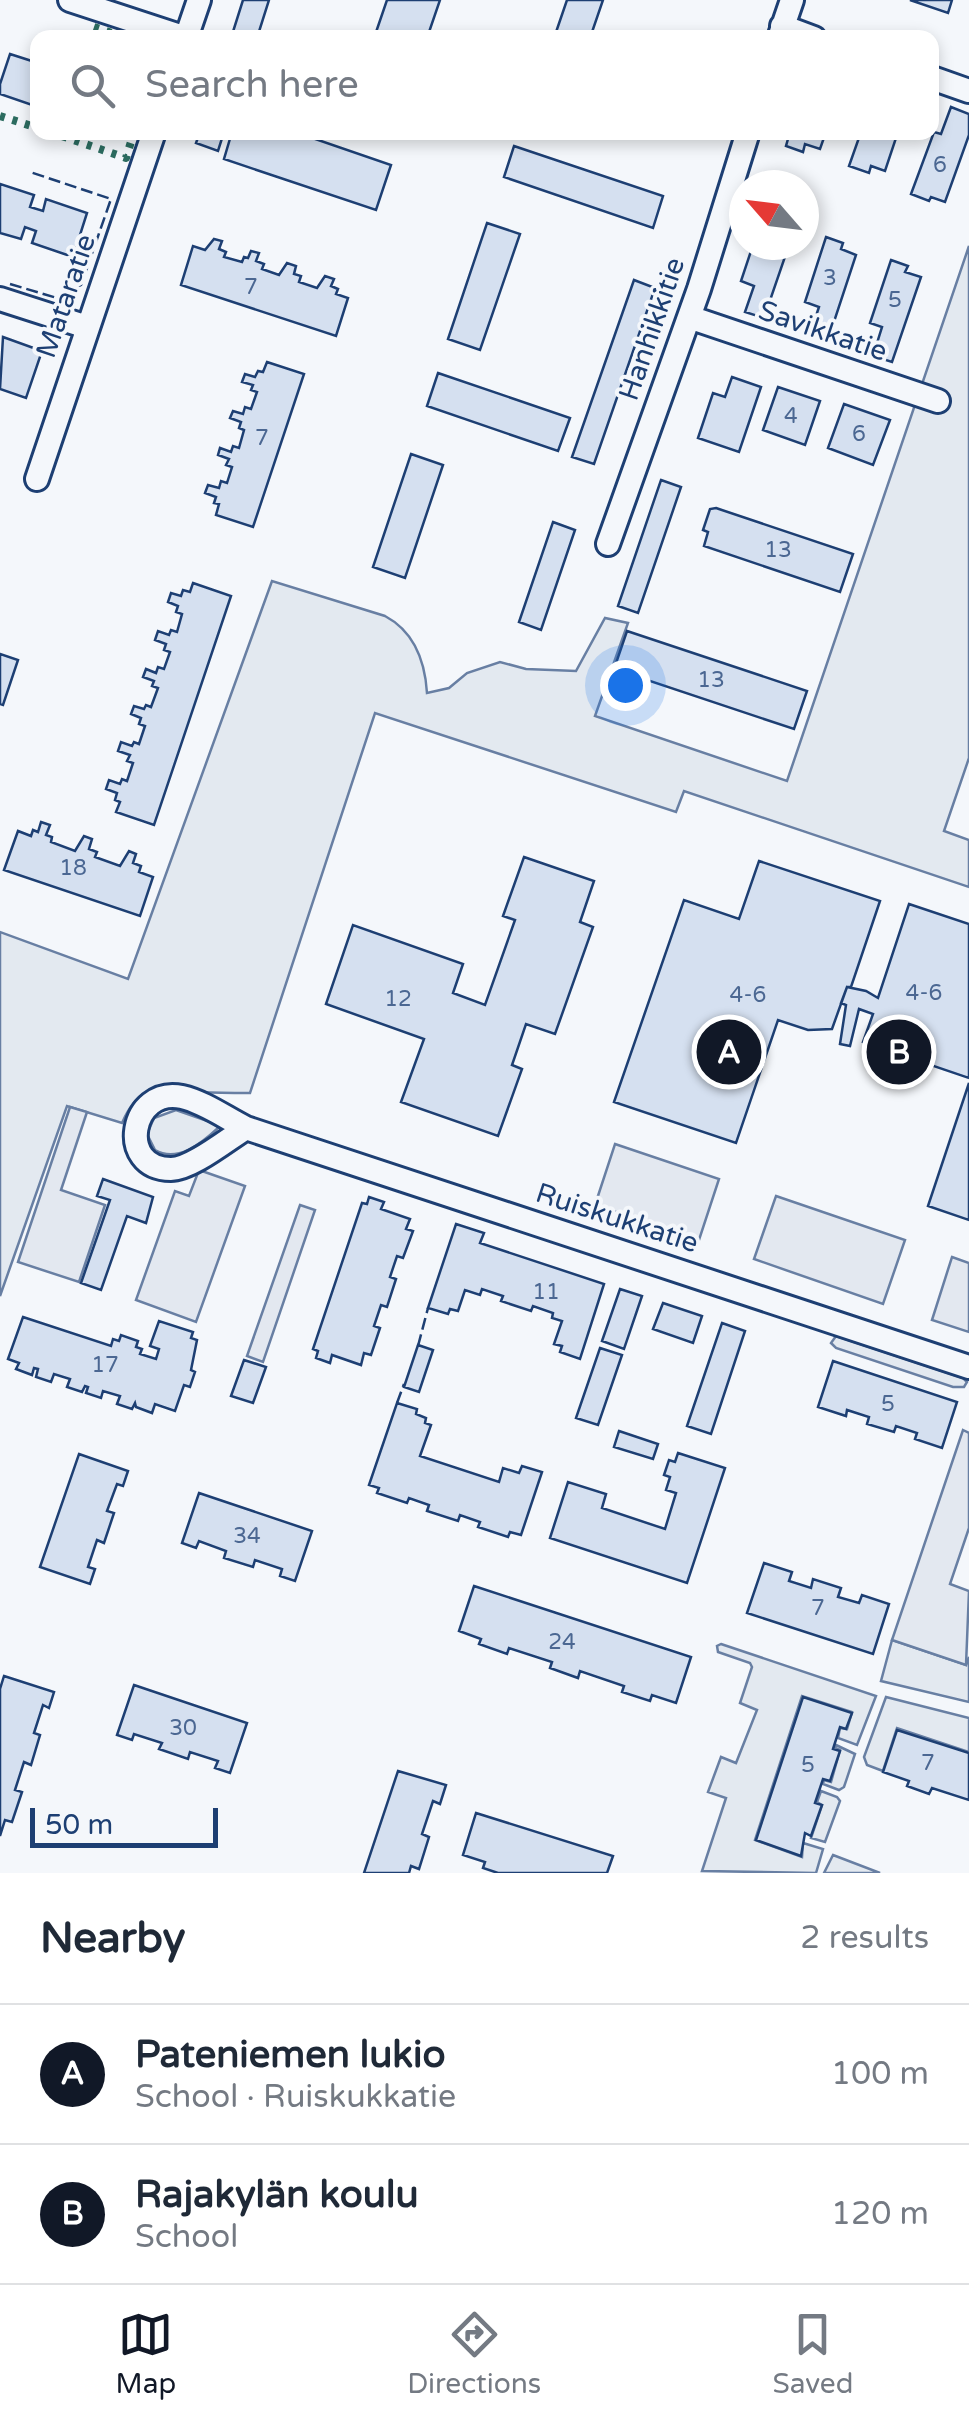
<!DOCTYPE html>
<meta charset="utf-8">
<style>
:root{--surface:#fff;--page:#f2f2f3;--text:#1f2937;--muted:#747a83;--line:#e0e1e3;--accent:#111827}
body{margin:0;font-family:"Varela Round",sans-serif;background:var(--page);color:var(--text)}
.compass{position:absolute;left:729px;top:170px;width:90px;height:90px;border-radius:50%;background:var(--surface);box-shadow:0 5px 15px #0003;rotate:298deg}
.scale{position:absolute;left:30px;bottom:25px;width:188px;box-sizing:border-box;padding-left:10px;border:5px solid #1d3f73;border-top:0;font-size:28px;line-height:35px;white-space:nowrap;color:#1d3f73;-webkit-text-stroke:8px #f4f7fb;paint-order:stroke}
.you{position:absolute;left:625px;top:685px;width:35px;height:35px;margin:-25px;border:8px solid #fff;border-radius:50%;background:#1a73e8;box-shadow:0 0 0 15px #1a73e833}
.badge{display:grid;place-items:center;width:65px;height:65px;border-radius:50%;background:var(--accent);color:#fff;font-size:32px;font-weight:700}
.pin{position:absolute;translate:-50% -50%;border:5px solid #fff;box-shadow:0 2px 10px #0006}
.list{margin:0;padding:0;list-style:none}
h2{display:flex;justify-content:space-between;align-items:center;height:130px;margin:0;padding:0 40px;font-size:42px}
h2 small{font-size:32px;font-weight:400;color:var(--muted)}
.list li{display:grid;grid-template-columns:65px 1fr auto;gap:30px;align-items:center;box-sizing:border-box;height:140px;padding:0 40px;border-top:2px solid var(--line)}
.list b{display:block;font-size:38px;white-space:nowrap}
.list p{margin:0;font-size:32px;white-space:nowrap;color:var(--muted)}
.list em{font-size:32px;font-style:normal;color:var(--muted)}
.icon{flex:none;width:55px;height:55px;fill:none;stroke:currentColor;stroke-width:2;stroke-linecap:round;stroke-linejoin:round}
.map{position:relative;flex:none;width:969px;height:1873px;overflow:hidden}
.search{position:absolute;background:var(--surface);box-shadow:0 5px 15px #0003;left:30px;right:30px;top:30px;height:110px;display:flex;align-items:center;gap:25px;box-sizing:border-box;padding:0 35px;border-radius:20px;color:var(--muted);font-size:38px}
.sheet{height:410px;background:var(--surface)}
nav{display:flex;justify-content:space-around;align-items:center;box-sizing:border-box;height:140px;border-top:2px solid var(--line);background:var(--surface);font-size:28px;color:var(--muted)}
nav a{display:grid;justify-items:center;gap:5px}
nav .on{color:var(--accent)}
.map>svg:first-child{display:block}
</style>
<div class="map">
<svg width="969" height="1873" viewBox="0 0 969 1873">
<rect width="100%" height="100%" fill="#f4f7fb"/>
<!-- green -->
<path fill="#e3e9f0" stroke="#687fa3" stroke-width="2.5" d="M 969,246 L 969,758 L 944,831 L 969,840 L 969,887 L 684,791 L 676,812 L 375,713 L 250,1093 C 234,1093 217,1093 201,1092 C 161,1090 142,1078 122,1123 L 67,1106 L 0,1296 L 0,932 L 128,979 L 272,581 L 385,616 C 415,632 425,661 427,693 L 449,688 L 467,673 L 500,662 L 526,669 L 576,671 L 605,618 L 628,623 L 595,716 L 787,781 Z
M 176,1110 L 216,1124 L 218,1128 C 201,1144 177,1163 155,1150 L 147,1134 L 154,1118 Z
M 836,1336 L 963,1378 L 967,1382 L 964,1387 L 953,1387 L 836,1348 L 831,1343 Z
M 892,1640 L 966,1665 L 969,1657 L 969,1702 L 881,1681 Z
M 721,1644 L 876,1696 L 857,1745 L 838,1738 L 840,1728 L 847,1729 L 852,1712 L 802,1696 L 755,1840 L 802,1857 L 803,1843 L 823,1849 L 816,1873 L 702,1871 L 726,1798 L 708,1792 L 721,1757 L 736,1763 L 757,1710 L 740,1703 L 752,1667 L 750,1663 L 718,1652 L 717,1646 Z
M 886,1697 L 969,1718 L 969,1752 L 897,1728 L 883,1771 L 867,1765 L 864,1757 Z
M 836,1745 L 855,1754 L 844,1787 L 839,1790 L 823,1784 L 824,1780 L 831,1782 L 840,1750 L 835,1748 Z
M 821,1791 L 837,1797 L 840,1801 L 825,1842 L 811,1838 L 822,1805 L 817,1802 Z
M 833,1855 L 880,1873 L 824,1873 Z"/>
<!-- parking -->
<path fill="#e3e8f0" stroke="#687fa3" stroke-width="2.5" d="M 70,1107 L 87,1112 L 61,1190 L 105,1205 L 79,1282 L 18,1262 Z
M 615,1144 L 719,1179 L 699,1240 L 595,1205 Z
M 199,1170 L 245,1186 L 196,1322 L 136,1300 L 175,1191 L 189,1196 Z
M 776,1196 L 905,1240 L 883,1304 L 754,1259 Z
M 300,1205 L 315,1210 L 263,1362 L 247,1356 Z
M 952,1257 L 969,1263 L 969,1332 L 932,1320 Z
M 963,1430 L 969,1433 L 969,1528 L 950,1584 L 969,1591 L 966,1665 L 892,1640 Z"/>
<!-- building -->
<path fill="#d5e0f0" stroke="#1d3f73" stroke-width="2.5" d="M 243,0 L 269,0 L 257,38 L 231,38 Z
M 387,0 L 440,0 L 427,38 L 374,38 Z
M 567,0 L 603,0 L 590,38 L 554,38 Z
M 910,0 L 952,0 L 948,13 Z
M 10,54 L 38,63 L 38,107 L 0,94 L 0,84 Z
M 951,107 L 969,114 L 969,135 L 945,202 L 931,197 L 929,201 L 911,194 L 934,132 L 941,134 Z
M 200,132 L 224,132 L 218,151 L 196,143 Z
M 232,132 L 295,132 L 391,165 L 376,210 L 224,159 Z
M 790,132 L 826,132 L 820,149 L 805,144 L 803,152 L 786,146 Z
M 861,132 L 898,132 L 885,171 L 871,166 L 869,173 L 849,166 Z
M 514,146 L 663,196 L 653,228 L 504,177 Z
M 0,184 L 34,195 L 30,207 L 43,211 L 46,199 L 87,213 L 73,257 L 32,243 L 36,231 L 25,227 L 21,239 L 0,233 Z
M 487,223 L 520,234 L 480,350 L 448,339 Z
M 826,237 L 843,243 L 841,249 L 856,255 L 828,340 L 810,334 L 819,307 L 805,302 Z
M 214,239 L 222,241 L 219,249 L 226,252 L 224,257 L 242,262 L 244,257 L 248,258 L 251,251 L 259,253 L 256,261 L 264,264 L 262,269 L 279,275 L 287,263 L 296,266 L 294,274 L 301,276 L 299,282 L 317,288 L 325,276 L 334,279 L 331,286 L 338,289 L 336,294 L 348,298 L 336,336 L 181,285 L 193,246 L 205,250 Z
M 753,245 L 789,245 L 764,318 L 745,312 L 754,286 L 741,281 Z
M 891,260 L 908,266 L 905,272 L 921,277 L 892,362 L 873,356 L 882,327 L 870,323 Z
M 634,280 L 655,288 L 594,464 L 572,457 Z
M 3,337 L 42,351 L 26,398 L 0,389 Z
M 267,362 L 304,374 L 253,527 L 216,515 L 219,504 L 214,503 L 216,497 L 205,493 L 208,485 L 219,488 L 221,481 L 227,483 L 232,467 L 226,465 L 229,459 L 218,455 L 220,448 L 231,452 L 233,446 L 239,448 L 244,430 L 239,428 L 241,422 L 230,418 L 233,411 L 243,414 L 245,407 L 251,409 L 257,392 L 251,390 L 253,385 L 242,382 L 245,374 L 255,377 L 258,371 L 263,372 Z
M 438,373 L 570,418 L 558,451 L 427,406 Z
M 732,377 L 761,387 L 739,452 L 698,438 L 713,393 L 725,397 Z
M 778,387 L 820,401 L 805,445 L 763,430 Z
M 844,404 L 890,420 L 873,465 L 828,448 Z
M 411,454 L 443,465 L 405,578 L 373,567 Z
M 661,480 L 681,487 L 638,613 L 618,606 Z
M 716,508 L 853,554 L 840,592 L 704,546 L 708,532 L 703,530 L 710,509 Z
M 553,522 L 575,530 L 541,630 L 519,622 Z
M 193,583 L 231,596 L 154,825 L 116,812 L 120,802 L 115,800 L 117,793 L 106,789 L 109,780 L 120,784 L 122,779 L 127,781 L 133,763 L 127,761 L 130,755 L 118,751 L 121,742 L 132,746 L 134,742 L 139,744 L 145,726 L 139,724 L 141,718 L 131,714 L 134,706 L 144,709 L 146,705 L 151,707 L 158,688 L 152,686 L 154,681 L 143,677 L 146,669 L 156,673 L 158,667 L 164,669 L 170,652 L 164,650 L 166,644 L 155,640 L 158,631 L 169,635 L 171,630 L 177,632 L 182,614 L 176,612 L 178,606 L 168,602 L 171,593 L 181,596 L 183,590 L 190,592 Z
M 627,631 L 807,691 L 794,729 L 614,669 Z
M 0,654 L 18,660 L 3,705 L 0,704 Z
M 41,822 L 50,825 L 46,835 L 52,837 L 51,842 L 75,851 L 84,836 L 92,839 L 89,849 L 97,852 L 95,857 L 120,866 L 129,851 L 136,854 L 133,863 L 141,866 L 139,872 L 153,877 L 140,916 L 4,870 L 18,831 L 31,836 L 33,830 L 38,832 Z
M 524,857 L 594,881 L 580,922 L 593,927 L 555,1034 L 526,1024 L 512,1065 L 522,1069 L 498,1136 L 401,1102 L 424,1039 L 326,1004 L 353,925 L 463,964 L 453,993 L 485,1005 L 515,920 L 503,916 Z
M 759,861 L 880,901 L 851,987 L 847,987 L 832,1029 L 808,1030 L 778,1020 L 736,1143 L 614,1102 L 684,900 L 739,919 Z
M 909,904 L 969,924 L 969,1078 L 863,1042 L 873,1014 L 859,1009 L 850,1046 L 840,1044 L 846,1005 L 841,1003 L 847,987 L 866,991 L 878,998 Z
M 969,1083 L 969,1220 L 928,1206 Z
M 103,1179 L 153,1197 L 146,1223 L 127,1216 L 101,1290 L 81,1283 L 110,1200 L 97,1196 Z
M 369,1197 L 384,1202 L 381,1209 L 410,1219 L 406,1229 L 413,1231 L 403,1258 L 397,1256 L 390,1277 L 396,1279 L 387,1307 L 381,1305 L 374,1326 L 380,1328 L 371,1355 L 364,1353 L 361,1365 L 332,1355 L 330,1363 L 316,1358 L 318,1351 L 313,1349 L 362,1203 L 367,1204 Z
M 456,1224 L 484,1233 L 480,1243 L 604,1284 L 580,1359 L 560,1352 L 562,1346 L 554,1344 L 562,1321 L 552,1318 L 553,1313 L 533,1306 L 531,1311 L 501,1301 L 503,1296 L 482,1289 L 480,1295 L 465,1290 L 458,1311 L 450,1309 L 448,1314 L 428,1308 Z
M 620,1289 L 642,1296 L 624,1349 L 602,1341 Z
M 663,1303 L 702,1316 L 693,1343 L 653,1329 Z
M 23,1317 L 111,1346 L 113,1339 L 119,1341 L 121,1335 L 138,1341 L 136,1347 L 142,1349 L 140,1354 L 156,1359 L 159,1349 L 150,1346 L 159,1321 L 193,1332 L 191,1338 L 197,1340 L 191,1370 L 195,1372 L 190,1387 L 184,1385 L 175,1411 L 155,1404 L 152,1413 L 136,1407 L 135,1403 L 132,1409 L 117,1404 L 120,1396 L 103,1391 L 101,1398 L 86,1393 L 88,1387 L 85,1386 L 82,1392 L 67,1387 L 70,1379 L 54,1374 L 51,1382 L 36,1377 L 38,1369 L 34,1368 L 32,1375 L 16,1369 L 19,1363 L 8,1359 Z
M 722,1323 L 745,1331 L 711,1434 L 687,1426 Z
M 418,1345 L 433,1350 L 419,1392 L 404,1387 Z
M 600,1348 L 622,1355 L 598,1425 L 576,1418 Z
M 244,1360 L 266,1367 L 253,1403 L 231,1396 Z
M 833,1361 L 957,1402 L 942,1448 L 915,1439 L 917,1433 L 896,1426 L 894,1432 L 867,1424 L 869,1417 L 847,1410 L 846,1416 L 818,1407 Z
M 397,1403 L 417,1409 L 416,1414 L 426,1418 L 425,1423 L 431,1425 L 420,1456 L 499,1482 L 503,1468 L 519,1473 L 522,1466 L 542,1472 L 521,1535 L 510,1532 L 508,1537 L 478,1527 L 480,1522 L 460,1515 L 458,1521 L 427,1511 L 429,1505 L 409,1498 L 407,1503 L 377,1493 L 379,1488 L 369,1485 Z
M 619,1431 L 658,1444 L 653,1459 L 614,1447 Z
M 678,1453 L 725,1468 L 687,1583 L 550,1538 L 568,1482 L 606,1494 L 602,1508 L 665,1529 L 676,1493 L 666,1490 L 670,1477 L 664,1475 L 669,1460 L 675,1462 Z
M 79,1454 L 128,1471 L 123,1486 L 117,1484 L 107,1511 L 114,1513 L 104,1543 L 97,1540 L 88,1567 L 95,1569 L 90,1584 L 40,1567 Z
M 199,1493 L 312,1531 L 295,1581 L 280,1576 L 282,1569 L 255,1560 L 253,1567 L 224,1558 L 226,1551 L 199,1541 L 196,1548 L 182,1543 Z
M 764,1563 L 792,1572 L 789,1581 L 811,1588 L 813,1579 L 841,1588 L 838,1597 L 859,1603 L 862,1595 L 889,1604 L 873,1654 L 747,1613 Z
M 474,1586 L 691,1657 L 676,1703 L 652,1695 L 650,1701 L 622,1692 L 624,1686 L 580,1671 L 578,1678 L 550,1668 L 552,1662 L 509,1648 L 507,1654 L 479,1644 L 481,1639 L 459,1631 Z
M 4,1676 L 54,1692 L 49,1708 L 43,1705 L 34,1733 L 40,1735 L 31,1765 L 24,1762 L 15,1790 L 22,1792 L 12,1822 L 5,1820 L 0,1836 L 0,1689 Z
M 134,1685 L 247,1723 L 230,1773 L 215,1768 L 218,1761 L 190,1752 L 188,1759 L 159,1749 L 162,1743 L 134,1734 L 132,1740 L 117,1735 Z
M 803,1697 L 852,1713 L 846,1729 L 840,1727 L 833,1749 L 840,1751 L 830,1781 L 823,1779 L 815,1803 L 822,1805 L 811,1836 L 805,1833 L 801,1856 L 756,1840 Z
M 897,1730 L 969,1753 L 969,1800 L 932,1788 L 929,1794 L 907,1786 L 909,1781 L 883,1772 Z
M 398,1771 L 446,1785 L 440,1804 L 433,1801 L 422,1834 L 429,1837 L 419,1869 L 411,1866 L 409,1873 L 364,1873 Z
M 476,1813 L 613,1856 L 607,1873 L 498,1873 L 483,1868 L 485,1862 L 463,1855 Z"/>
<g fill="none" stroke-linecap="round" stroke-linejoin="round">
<defs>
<path id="minor" d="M 70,0 L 186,38 L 199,0
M 782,26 L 814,38
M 779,38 L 792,0
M 932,78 L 969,91
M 0,299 L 87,327
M 689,317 L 938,401
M 37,479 L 154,132
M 608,544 L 699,289 L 748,132
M 246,1128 C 228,1139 191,1169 171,1169 C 116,1169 130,1086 182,1097 C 204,1102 226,1118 246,1128 L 969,1367"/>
</defs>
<!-- minor casing -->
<use href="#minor" stroke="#1d3f73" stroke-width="28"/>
<!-- minor -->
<use href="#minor" stroke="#f4f7fb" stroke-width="22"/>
<!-- hedge -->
<path stroke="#2c6c60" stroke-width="8" stroke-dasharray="5 8" stroke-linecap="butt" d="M 94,27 L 127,38
M 0,116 L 38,128
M 50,132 L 126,158 L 134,132"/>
<!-- fence -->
<path stroke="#1d3f73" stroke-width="2.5" stroke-dasharray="12 5" stroke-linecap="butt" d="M 10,284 L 57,298 L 81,285 L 111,199 L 30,172
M 418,1346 L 428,1308
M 397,1403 L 404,1384"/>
</g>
<g text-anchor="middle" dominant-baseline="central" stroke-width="8" stroke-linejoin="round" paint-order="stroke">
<!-- number labels -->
<g font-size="22" fill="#4b6792">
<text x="940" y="165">6</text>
<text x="830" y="278">3</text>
<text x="251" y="287">7</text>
<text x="895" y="300">5</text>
<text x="791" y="416">4</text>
<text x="859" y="434">6</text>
<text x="262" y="438">7</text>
<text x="778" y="550">13</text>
<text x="711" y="680">13</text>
<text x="73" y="868">18</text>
<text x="924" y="993">4-6</text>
<text x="748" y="995">4-6</text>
<text x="398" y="999">12</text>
<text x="546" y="1292">11</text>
<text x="105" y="1365">17</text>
<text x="888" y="1404">5</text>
<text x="247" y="1536">34</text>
<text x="818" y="1608">7</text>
<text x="562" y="1642">24</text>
<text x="183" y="1728">30</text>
<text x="928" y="1763">7</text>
<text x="808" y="1765">5</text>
</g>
<!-- street labels -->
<g font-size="28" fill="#1d3f73" stroke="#f4f7fb">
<text transform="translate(66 296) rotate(-71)">Mataratie</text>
<text transform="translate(652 329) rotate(-71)">Hanhikkitie</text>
<text transform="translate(823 331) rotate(19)">Savikkatie</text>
<text transform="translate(617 1218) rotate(18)">Ruiskukkatie</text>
</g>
</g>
</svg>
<svg class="compass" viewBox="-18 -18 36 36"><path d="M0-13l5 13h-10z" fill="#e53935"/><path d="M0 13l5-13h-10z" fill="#747a83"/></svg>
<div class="scale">50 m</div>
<div class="you"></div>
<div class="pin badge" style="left:729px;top:1052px">A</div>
<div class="pin badge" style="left:899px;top:1052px">B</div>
<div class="search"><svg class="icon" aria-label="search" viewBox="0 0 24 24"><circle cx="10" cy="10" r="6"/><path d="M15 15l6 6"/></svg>Search here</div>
</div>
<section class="sheet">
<h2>Nearby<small>2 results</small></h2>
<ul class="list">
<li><span class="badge">A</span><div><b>Pateniemen lukio</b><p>School · Ruiskukkatie</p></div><em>100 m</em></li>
<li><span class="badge">B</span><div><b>Rajakylän koulu</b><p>School</p></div><em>120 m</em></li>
</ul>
</section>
<nav>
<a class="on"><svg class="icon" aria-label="map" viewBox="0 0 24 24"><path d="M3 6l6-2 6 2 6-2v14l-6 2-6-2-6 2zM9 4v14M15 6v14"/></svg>Map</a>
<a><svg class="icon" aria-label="directions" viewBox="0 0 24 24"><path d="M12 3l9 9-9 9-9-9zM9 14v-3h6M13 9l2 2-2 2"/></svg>Directions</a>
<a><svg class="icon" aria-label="saved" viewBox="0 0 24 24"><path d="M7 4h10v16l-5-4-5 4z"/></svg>Saved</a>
</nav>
